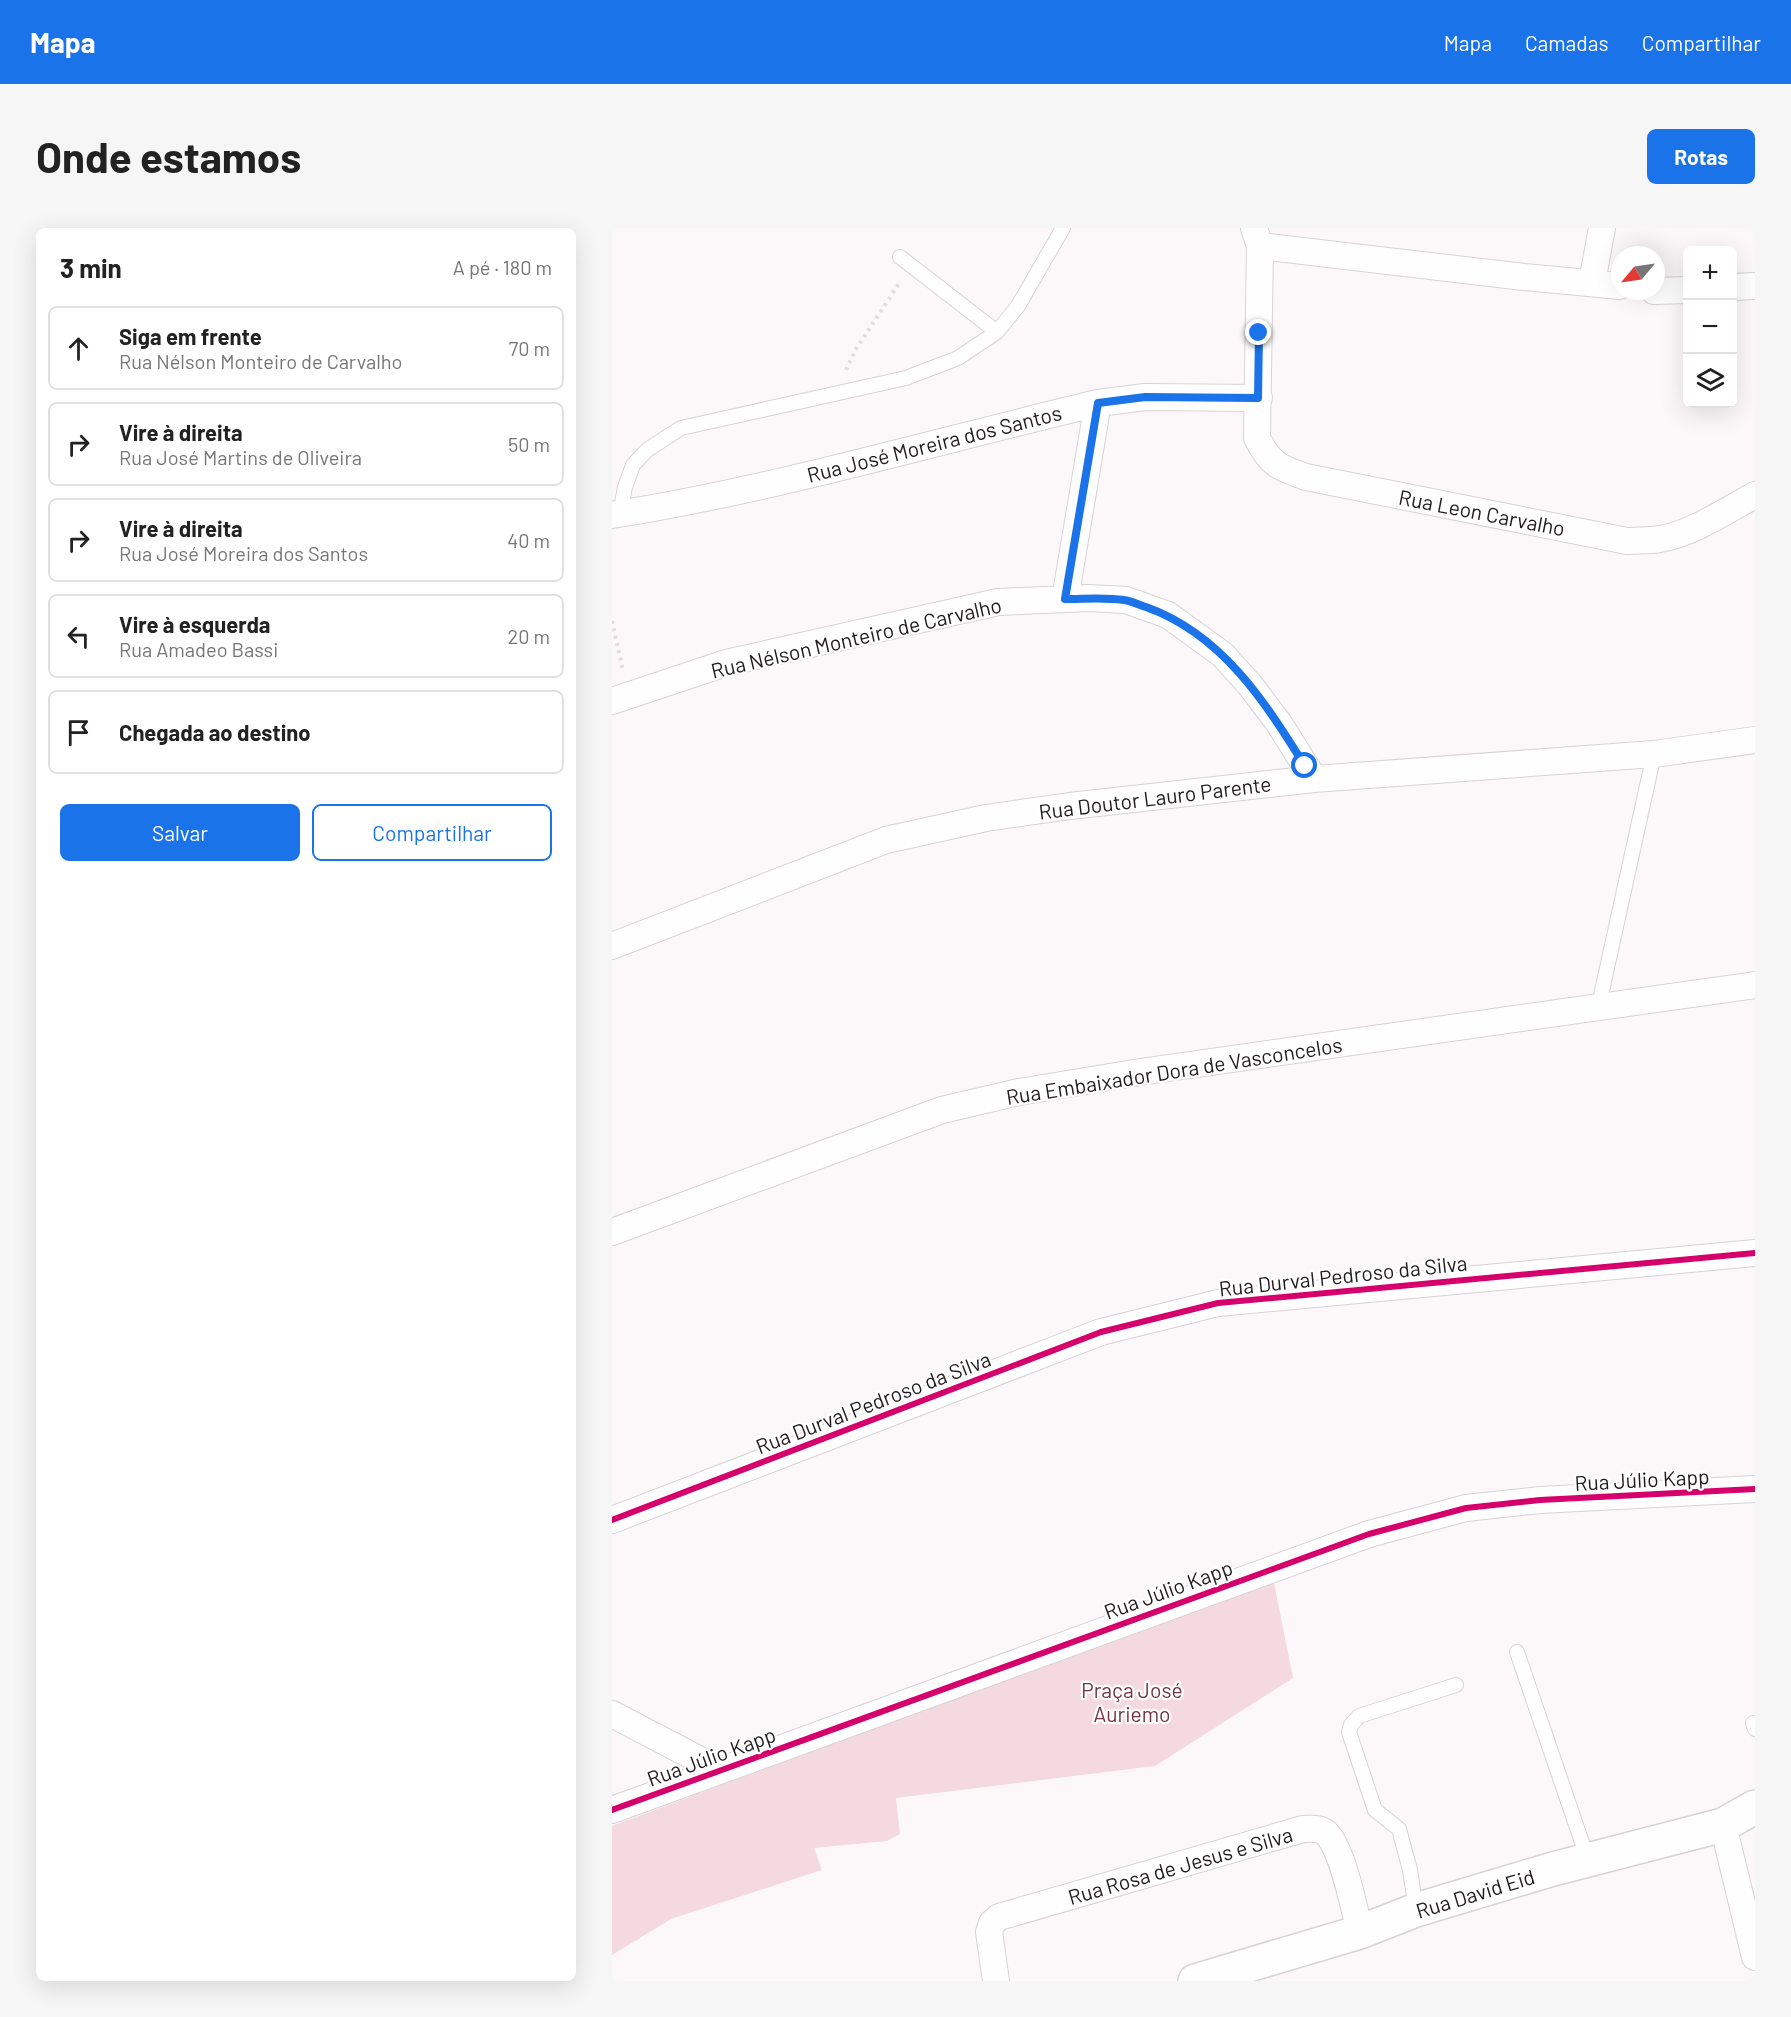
<!DOCTYPE html>
<html lang="pt">
<meta charset="utf-8">
<style>
:root{--surface:#fff;--page:#f6f6f6;--text:#222;--muted:#767676;--line:#e0e0e0;--accent:#1a73e8}
body{margin:0;font-family:Barlow,sans-serif;background:var(--page);color:var(--text)}
.controls{position:absolute;right:18px;top:18px;display:grid;overflow:hidden;border-radius:9px;box-shadow:0 6px 24px #0002}
.controls button{width:54px;height:54px;display:grid;place-items:center;padding:0;border:0;border-bottom:2px solid var(--line);background:var(--surface);color:var(--text);font:30px sans-serif}
.compass{position:absolute;left:999px;top:18px;width:54px;height:54px;border-radius:50%;background:var(--surface);box-shadow:0 6px 24px #0002;rotate:241deg}
.stop{position:absolute;width:18px;height:18px;margin:-14px;border:4px solid #1a73e8;border-radius:50%;background:#fff}
.stop.end{background:#1a73e8;border-color:#fff;box-shadow:0 2px 6px #0008}
.list{margin:0;padding:0;list-style:none}
h2{display:flex;justify-content:space-between;align-items:center;height:78px;margin:0;padding:0 24px;font-size:26px}
h2 small{font-size:20px;font-weight:400;color:var(--muted)}
.list li{display:grid;grid-template-columns:39px 1fr auto;gap:18px;align-items:center;box-sizing:border-box;height:84px;margin:0 12px 12px;padding:0 12px;border:2px solid var(--line);border-radius:9px}
.list b{display:block;font-size:22px;white-space:nowrap}
.list p{margin:0;font-size:20px;white-space:nowrap;color:var(--muted)}
.list em{font-size:20px;font-style:normal;color:var(--muted)}
.actions{display:flex;gap:12px;padding:18px 24px}
.actions a{flex:1;padding:14px 0;border:2px solid var(--accent);border-radius:9px;text-align:center;font-size:21px;color:var(--accent)}
.actions .main{background:var(--accent);color:#fff}
.icon{flex:none;width:33px;height:33px;fill:none;stroke:currentColor;stroke-width:2;stroke-linecap:round;stroke-linejoin:round}
.map{position:relative;flex:none;width:1143px;height:1753px;overflow:hidden;border-radius:9px}
header{display:flex;align-items:center;gap:36px;box-sizing:border-box;height:84px;padding:0 30px;background:var(--accent);color:#fff}
header strong{font-size:28px}
nav{display:flex;gap:33px;margin-inline-start:auto;font-size:21px}
.intro{display:flex;align-items:center;justify-content:space-between;box-sizing:border-box;height:144px;padding:0 36px}
h1{margin:0;font-size:42px}
.button{padding:15px 27px;border-radius:9px;background:var(--accent);color:#fff;font-size:21px;font-weight:700}
main{display:flex;gap:36px;padding:0 36px}
aside{flex:1;background:var(--surface);border-radius:9px;box-shadow:0 6px 24px #0002}
.map>svg:first-child{display:block}
</style>
<header>
<strong>Mapa</strong>
<nav><a>Mapa</a><a>Camadas</a><a>Compartilhar</a></nav>
</header>
<div class="intro"><h1>Onde estamos</h1><a class="button">Rotas</a></div>
<main>
<aside>
<h2>3 min<small>A pé · 180 m</small></h2>
<ul class="list">
<li><svg class="icon" aria-label="ahead" viewBox="0 0 24 24"><path d="M12 20V5M6 11l6-6 6 6"/></svg><div><b>Siga em frente</b><p>Rua Nélson Monteiro de Carvalho</p></div><em>70 m</em></li>
<li><svg class="icon" aria-label="right" viewBox="0 0 24 24"><path d="M7 20v-9h11M14 6l5 5-5 5"/></svg><div><b>Vire à direita</b><p>Rua José Martins de Oliveira</p></div><em>50 m</em></li>
<li><svg class="icon" aria-label="right" viewBox="0 0 24 24"><path d="M7 20v-9h11M14 6l5 5-5 5"/></svg><div><b>Vire à direita</b><p>Rua José Moreira dos Santos</p></div><em>40 m</em></li>
<li><svg class="icon" aria-label="left" viewBox="0 0 24 24"><path d="M17 20v-9H6M10 6l-5 5 5 5"/></svg><div><b>Vire à esquerda</b><p>Rua Amadeo Bassi</p></div><em>20 m</em></li>
<li><svg class="icon" aria-label="arrive" viewBox="0 0 24 24"><path d="M6 21V4h12l-3 4 3 4H6"/></svg><div><b>Chegada ao destino</b></div></li>
</ul>
<div class="actions"><a class="main">Salvar</a><a>Compartilhar</a></div>
</aside>
<div class="map">
<svg width="1143" height="1753" viewBox="0 0 1143 1753">
<rect width="100%" height="100%" fill="#fcf8f9"/>
<!-- green -->
<path fill="#f4dae0" d="M 661,1350 L 681,1450 L 543,1538 L 284,1570 L 288,1606 L 275,1613 L 202,1620 L 210,1642 L 59,1691 L 0,1727 L 0,1598 Z"/>
<g fill="none" stroke-linecap="round" stroke-linejoin="round">
<defs>
<path id="lane" d="M 288,29 L 385,104
M 8,286 L 13,259 L 21,237 L 35,222 L 69,200 L 294,150 L 346,130 L 385,104 L 406,78 L 451,0
M 986,781 L 1042,526
M 905,1424 L 976,1632
M 1141,1495 L 1143,1501
M 804,1682 L 798,1642 L 787,1601 L 763,1582 L 737,1504 L 739,1497 L 747,1488 L 844,1457"/>
<path id="street" d="M 642,0 L 648,18 L 645,210 C 658,236 667,240 694,249 L 1015,313 C 1026,312 1038,313 1048,311 C 1082,305 1113,283 1143,267
M 648,18 L 912,49 L 1008,58
M 980,54 L 990,0
M 1120,59 L 1143,58
M 1042,63 L 1076,62
M 0,287 C 164,261 325,213 486,175 L 533,169 L 647,170
M 453,371 L 486,175
M 0,473 L 114,435 L 386,374 L 477,370 L 514,372 L 556,387 L 611,427 L 638,457 L 666,494 L 702,551
M 0,718 L 274,612 L 374,590 L 458,578 L 702,551 L 1042,526 L 1143,512
M 0,1004 L 330,882 L 407,864 L 528,844 L 1143,757
M 0,1292 L 489,1104 L 606,1075 L 1143,1025
M 0,1486 L 107,1542
M 0,1582 L 757,1306 L 854,1280 L 928,1272 L 1143,1261
M 1111,1597 L 1143,1729
M 384,1753 L 377,1704 L 380,1695 L 387,1689 L 691,1601 C 699,1601 707,1599 714,1605 C 731,1621 742,1681 748,1704"/>
<path id="secondary" d="M 583,1753 L 748,1704 L 804,1682 L 941,1641 L 1111,1597 L 1143,1579"/>
</defs>
<!-- lane casing -->
<use href="#lane" stroke="#d7d3d4" stroke-width="16"/>
<!-- street casing -->
<use href="#street" stroke="#d7d3d4" stroke-width="28"/>
<!-- secondary casing -->
<use href="#secondary" stroke="#d7d3d4" stroke-width="36"/>
<!-- path -->
<path stroke="#dfdedf" stroke-width="4" stroke-dasharray="3 4.5" stroke-linecap="butt" d="M 234,142 L 244,121 L 288,54
M 0,393 L 11,443"/>
<!-- lane -->
<use href="#lane" stroke="#fffefe" stroke-width="14"/>
<!-- street -->
<use href="#street" stroke="#fffefe" stroke-width="26"/>
<!-- secondary -->
<use href="#secondary" stroke="#fffefe" stroke-width="33"/>
<defs>
<path id="cycleway" d="M 0,1292 L 489,1104 L 606,1075 L 1143,1025
M 0,1582 L 757,1306 L 854,1280 L 928,1272 L 1143,1261"/>
</defs>
<!-- cycleway casing -->
<use href="#cycleway" stroke="#fff" stroke-width="10"/>
<!-- cycleway -->
<use href="#cycleway" stroke="#d6006c" stroke-width="6"/>
</g>
<g fill="none" stroke-linecap="round" stroke-linejoin="round">
<!-- route -->
<path stroke="#1a73e8" stroke-width="8" d="M 647,105 L 646,170 L 533,169 L 486,175 L 453,371 C 472,371 493,369 512,372 C 520,373 527,377 534,379 C 610,406 653,474 693,538"/>
</g>
<g text-anchor="middle" dominant-baseline="central" stroke-width="4.5" stroke-linejoin="round" paint-order="stroke">
<!-- street labels -->
<g font-size="21" fill="#201c1d" stroke="#fff">
<text transform="translate(322 215) rotate(-14)">Rua José Moreira dos Santos</text>
<text transform="translate(870 284) rotate(11)">Rua Leon Carvalho</text>
<text transform="translate(244 409) rotate(-13)">Rua Nélson Monteiro de Carvalho</text>
<text transform="translate(543 569) rotate(-7)">Rua Doutor Lauro Parente</text>
<text transform="translate(562 842) rotate(-9)">Rua Embaixador Dora de Vasconcelos</text>
<text transform="translate(731 1047) rotate(-6)">Rua Durval Pedroso da Silva</text>
<text transform="translate(261 1174) rotate(-21)">Rua Durval Pedroso da Silva</text>
<text transform="translate(1030 1251) rotate(-3)">Rua Júlio Kapp</text>
<text transform="translate(556 1361) rotate(-20)">Rua Júlio Kapp</text>
<text transform="translate(99 1528) rotate(-20)">Rua Júlio Kapp</text>
<text transform="translate(568 1637) rotate(-16)">Rua Rosa de Jesus e Silva</text>
<text transform="translate(863 1665) rotate(-17)">Rua David Eid</text>
</g>
<!-- park labels -->
<g font-size="21" fill="#743446" stroke="#fff">
<text x="520" y="1461">Praça José<tspan x="520" dy="24">Auriemo</tspan></text>
</g>
</g>
</svg>
<div class="controls">
<button>+</button>
<button>−</button>
<button><svg class="icon" aria-label="layers" viewBox="0 0 24 24"><path d="M12 4l9 5-9 5-9-5zM3 14l9 5 9-5"/></svg></button>
</div>
<svg class="compass" viewBox="-18 -18 36 36"><path d="M0-13l5 13h-10z" fill="#e53935"/><path d="M0 13l5-13h-10z" fill="#767676"/></svg>
<div class="stop" style="left:693px;top:538px"></div>
<div class="stop end" style="left:647px;top:105px"></div>
</div>
</main>
